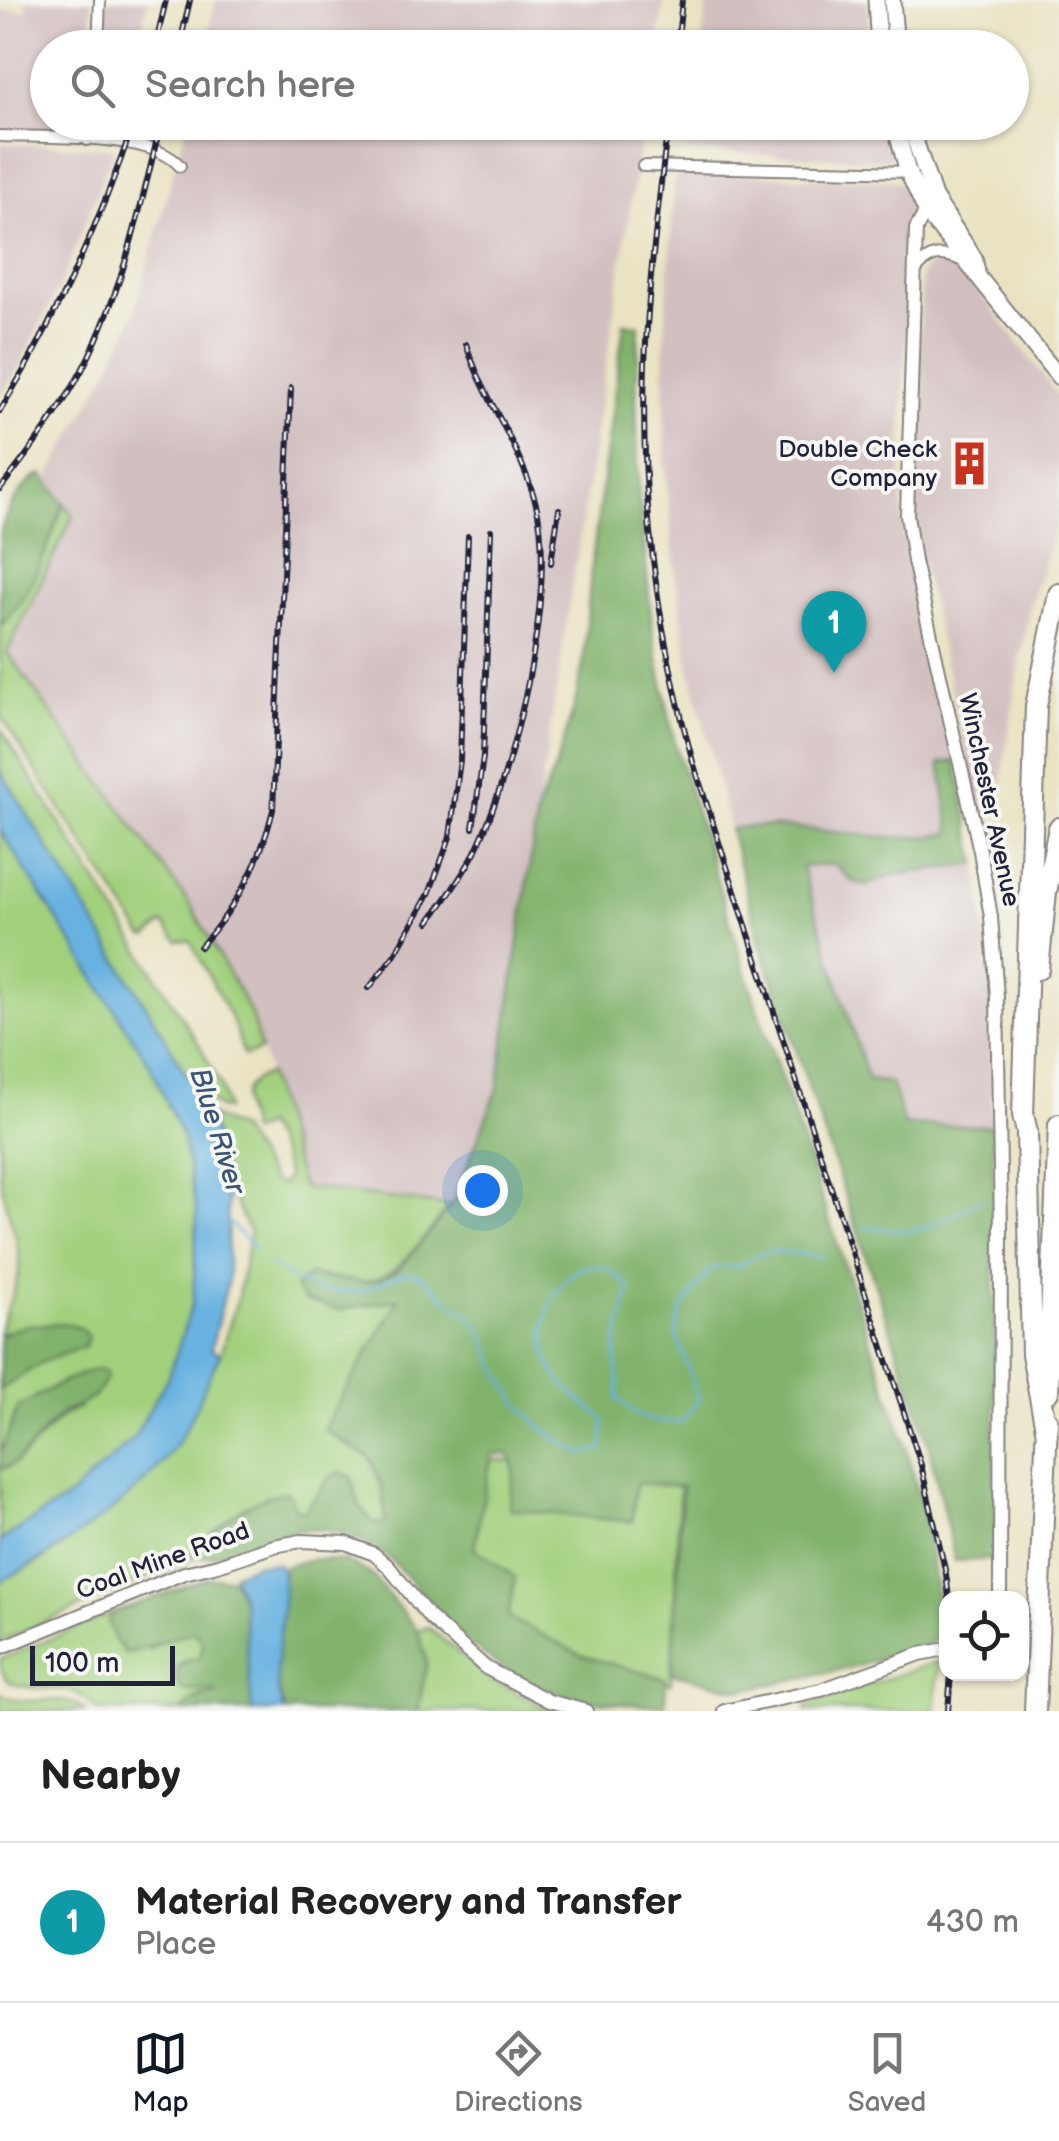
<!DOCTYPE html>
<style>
:root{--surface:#fff;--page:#f6f6f6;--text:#222;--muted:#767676;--line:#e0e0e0;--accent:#111827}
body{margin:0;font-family:"Balsamiq Sans",sans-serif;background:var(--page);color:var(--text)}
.controls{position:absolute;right:30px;bottom:30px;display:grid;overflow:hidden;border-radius:20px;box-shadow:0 2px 8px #0004}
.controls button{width:90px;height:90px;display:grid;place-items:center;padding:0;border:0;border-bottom:2px solid var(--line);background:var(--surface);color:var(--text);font:50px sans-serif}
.scale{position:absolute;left:30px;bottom:25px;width:145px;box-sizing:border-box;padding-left:10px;border:5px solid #22223b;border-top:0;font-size:28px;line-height:35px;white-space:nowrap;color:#22223b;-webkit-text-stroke:8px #f6f6f2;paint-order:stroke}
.you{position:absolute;left:482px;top:1190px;width:35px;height:35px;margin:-25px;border:8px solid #fff;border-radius:50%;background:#1a73e8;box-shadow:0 0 0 15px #1a73e833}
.badge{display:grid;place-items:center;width:65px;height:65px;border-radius:50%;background:var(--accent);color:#fff;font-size:32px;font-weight:700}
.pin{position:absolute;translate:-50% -82px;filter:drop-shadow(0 2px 5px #0008)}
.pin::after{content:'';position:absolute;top:52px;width:35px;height:30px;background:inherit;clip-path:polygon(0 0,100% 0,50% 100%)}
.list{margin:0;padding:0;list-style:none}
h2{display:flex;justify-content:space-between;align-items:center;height:130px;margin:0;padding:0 40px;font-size:42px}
h2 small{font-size:32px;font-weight:400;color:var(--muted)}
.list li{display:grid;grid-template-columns:65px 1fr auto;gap:30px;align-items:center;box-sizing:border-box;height:160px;padding:0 40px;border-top:2px solid var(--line)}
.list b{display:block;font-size:38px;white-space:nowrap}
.list p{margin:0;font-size:32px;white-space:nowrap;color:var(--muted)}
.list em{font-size:32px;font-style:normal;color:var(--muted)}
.icon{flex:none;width:55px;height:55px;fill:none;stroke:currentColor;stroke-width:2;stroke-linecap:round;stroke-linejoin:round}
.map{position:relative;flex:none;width:1059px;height:1711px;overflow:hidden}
.search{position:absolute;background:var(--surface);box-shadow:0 2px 8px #0004;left:30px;right:30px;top:30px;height:110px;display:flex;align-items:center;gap:25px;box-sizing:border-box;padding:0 35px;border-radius:55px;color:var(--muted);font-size:38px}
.sheet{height:290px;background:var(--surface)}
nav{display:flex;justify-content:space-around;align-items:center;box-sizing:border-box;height:140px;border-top:2px solid var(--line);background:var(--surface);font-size:28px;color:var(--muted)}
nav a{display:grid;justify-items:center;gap:5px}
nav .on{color:var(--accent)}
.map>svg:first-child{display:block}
</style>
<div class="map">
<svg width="1059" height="1711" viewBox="0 0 1059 1711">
<rect width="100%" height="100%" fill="#f6f6f2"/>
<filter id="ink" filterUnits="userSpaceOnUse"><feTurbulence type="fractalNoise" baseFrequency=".01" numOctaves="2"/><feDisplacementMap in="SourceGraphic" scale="20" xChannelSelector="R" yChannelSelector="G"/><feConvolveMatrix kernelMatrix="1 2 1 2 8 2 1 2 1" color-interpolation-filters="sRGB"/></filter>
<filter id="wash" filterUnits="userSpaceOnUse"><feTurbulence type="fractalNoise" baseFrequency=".0048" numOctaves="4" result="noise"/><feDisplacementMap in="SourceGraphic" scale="40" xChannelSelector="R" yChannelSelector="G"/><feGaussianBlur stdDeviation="2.25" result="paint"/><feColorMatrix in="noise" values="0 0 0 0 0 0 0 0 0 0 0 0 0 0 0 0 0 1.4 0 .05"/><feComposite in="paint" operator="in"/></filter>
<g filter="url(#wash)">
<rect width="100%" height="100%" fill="#eae3c3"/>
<!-- industrial -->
<path fill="#d2bfc0" d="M 27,0 L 92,0 L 91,47 L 48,48 L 48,122 L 89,123 L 80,134 L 0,130 L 0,10 L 27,11 Z
M 105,0 L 148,0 L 137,47 L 104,47 Z
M 216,0 L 664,0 L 657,47 L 205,47 Z
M 708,0 L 867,0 L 870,47 L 701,47 Z
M 187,123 L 643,123 L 521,919 L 498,1088 L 450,1206 L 302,1187 L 251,1014 L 191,906 L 7,652 L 73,517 L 47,480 L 107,373 L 134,315 Z
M 690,123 L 881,123 L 892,151 L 888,160 L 686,151 Z
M 0,143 L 115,148 L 59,287 L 19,368 L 0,396 Z
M 675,172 L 895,181 L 905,184 L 912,196 L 900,488 L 906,557 L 956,761 L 940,764 L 951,833 L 932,837 L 841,835 L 758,825 L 730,829 L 689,665 L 674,561 L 665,462 L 664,347 Z
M 938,260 L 961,268 L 1059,397 L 1059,515 L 1031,602 L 1014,693 L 998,814 L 980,815 L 917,541 L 913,491 L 922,274 L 928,265 Z
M 834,864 L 853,882 L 868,885 L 893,875 L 977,864 L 989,970 L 993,1126 L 904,1125 L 891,1083 L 868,1080 L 802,866 Z"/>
<!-- green -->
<path fill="#a2d07d" stroke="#62795c" stroke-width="2.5" d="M 64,503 L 73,516 L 7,652 L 191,906 L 251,1014 L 261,1050 L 244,1056 L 233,1022 L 190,940 L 178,941 L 163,923 L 148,937 L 143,936 L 0,715 L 0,626 C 33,594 48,546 64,503 Z
M 0,728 L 200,1046 L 221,1086 L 227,1109 L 219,1108 L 194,1089 L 0,770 Z
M 0,830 L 150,1065 L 182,1136 L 197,1212 L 193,1300 L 170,1373 L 133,1439 L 70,1496 L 0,1541 L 0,1470 C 32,1460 45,1420 80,1407 L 54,1387 C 46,1394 34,1397 27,1404 C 12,1418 9,1437 0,1454 L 0,1390 L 41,1362 L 84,1346 L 68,1324 L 0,1334 C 0,1319 17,1293 19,1270 C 22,1235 1,1205 0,1173 C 0,1059 0,944 0,830 Z
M 268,1074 L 302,1187 L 450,1206 C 429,1229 398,1281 364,1282 C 347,1283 327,1276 310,1275 L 339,1310 L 400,1299 L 340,1441 L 370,1458 L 382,1487 L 387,1522 L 375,1525 L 360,1507 L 351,1477 L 329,1478 L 305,1511 L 296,1510 L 200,1545 L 186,1564 L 159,1572 L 0,1642 L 0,1582 L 42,1560 L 91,1525 L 148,1476 L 175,1446 L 220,1354 L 237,1301 L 250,1233 L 227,1187 L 209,1115 L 239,1129 L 273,1182 L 282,1185 L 287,1177 L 280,1153 L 265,1125 L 251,1133 C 242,1104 235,1086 268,1074 Z
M 488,1459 L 680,1477 L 671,1684 L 576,1663 L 463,1593 Z
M 113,1613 L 108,1623 L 149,1650 L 173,1634 L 195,1632 L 203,1643 L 200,1658 L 185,1660 L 178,1667 L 181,1690 L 223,1691 L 192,1700 L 182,1711 L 97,1711 C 71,1667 0,1711 0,1659 Z
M 428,1627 L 489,1678 L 552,1711 L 418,1711 L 427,1662 L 418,1631 Z
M 939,1661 L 935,1711 L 806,1711 L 808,1705 Z
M 0,1693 C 25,1711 61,1689 86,1711 L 0,1711 Z"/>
<!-- forest -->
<path fill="#81b26c" stroke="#526a54" stroke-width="2.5" d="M 624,323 L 639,325 L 636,400 L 639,498 L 653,633 L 674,741 L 748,980 L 904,1441 L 926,1520 L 941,1629 L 938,1640 L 854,1667 L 742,1690 L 672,1673 L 682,1487 L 636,1483 L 632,1522 L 509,1509 L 514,1468 L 510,1455 L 492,1454 L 474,1548 L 515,1577 L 508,1617 L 583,1656 L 666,1679 L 665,1705 C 564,1706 502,1685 434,1608 C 407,1578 387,1547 347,1535 C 280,1514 246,1559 191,1557 C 213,1529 251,1494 288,1492 L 296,1509 L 305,1511 L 329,1478 L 340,1472 L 351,1477 L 360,1507 L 375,1524 L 386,1522 L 382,1487 L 370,1458 L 323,1429 L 399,1299 L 339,1310 L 304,1300 L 295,1287 L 309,1275 L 364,1282 L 379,1279 L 399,1269 L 451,1206 L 498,1088 L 538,807 L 555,768 L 574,708 L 584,660 L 591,570 Z
M 42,474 L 64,503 C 48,546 33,594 0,626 L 0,535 C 5,513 21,483 42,474 Z
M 956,761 L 977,864 L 893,875 L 868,885 L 853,882 L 834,864 L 802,867 L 868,1080 L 891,1083 L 904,1125 L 993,1126 L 996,1559 L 955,1561 L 927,1438 L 760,943 L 730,829 C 802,818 877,848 951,833 L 940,763 Z
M 68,1324 L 80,1328 L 88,1337 L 85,1346 L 42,1362 L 0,1390 L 0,1334 L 28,1325 Z
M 97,1369 L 105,1371 L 107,1377 L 95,1397 L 61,1414 L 14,1464 L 0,1470 L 0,1454 L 18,1407 C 42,1393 70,1376 97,1369 Z
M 311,1559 L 345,1561 L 371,1574 L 418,1631 L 427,1662 L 418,1711 L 284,1711 L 274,1669 L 284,1567 Z
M 206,1578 L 232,1578 L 243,1601 L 252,1711 L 182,1711 L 192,1701 L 218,1692 L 181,1690 C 171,1670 181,1661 200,1657 L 203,1643 L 195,1632 C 169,1635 152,1650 125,1653 L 115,1640 L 108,1622 L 113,1613 Z"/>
<!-- water -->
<path fill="#67b2e0" stroke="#446a8e" stroke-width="2.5" d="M 0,770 L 153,1017 L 209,1115 L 227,1187 L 228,1280 L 211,1349 L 220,1354 C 205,1383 194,1417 176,1445 C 139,1499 57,1552 0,1582 L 0,1541 L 70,1496 L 133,1439 L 170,1373 L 193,1301 L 197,1213 L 182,1136 L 150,1065 L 0,830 Z
M 256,1564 L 278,1564 C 296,1597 263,1662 284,1711 L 252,1711 L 243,1601 L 233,1574 Z"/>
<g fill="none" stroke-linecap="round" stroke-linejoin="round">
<!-- stream -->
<path stroke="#67b2e0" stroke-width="2.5" d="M 228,1222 L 255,1249
M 864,1227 L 912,1231 L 930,1226 L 983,1199
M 270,1263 C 298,1287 335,1299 371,1288 C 388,1282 401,1267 421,1276 C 431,1281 435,1290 444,1297 C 456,1307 469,1312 479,1326 C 486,1336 489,1350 494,1362 C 516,1407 538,1430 582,1454 L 603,1448 L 604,1419 C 587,1405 564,1390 553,1370 C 523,1316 581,1223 630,1289 C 626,1309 618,1328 616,1348 C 614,1365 622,1381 617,1398 C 641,1420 648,1423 681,1422 L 699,1400 L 676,1332 L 682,1308 L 711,1268 L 740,1266 L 756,1255 L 777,1251 L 823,1257"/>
</g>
</g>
<g filter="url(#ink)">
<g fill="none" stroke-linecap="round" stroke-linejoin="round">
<defs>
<path id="minor" d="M 98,48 L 100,0
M 0,136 C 43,138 152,132 180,166
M 87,140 L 95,122
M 643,166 L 912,172
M 916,270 C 930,252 942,252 963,261"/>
<path id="tertiary" d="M 933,210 L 923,216 L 916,229 L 907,515 L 914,561 L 980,851 L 991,917 L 997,997 L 1001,1228 L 1000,1598
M 0,1648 L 184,1573 L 218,1565 L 274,1546 L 301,1541 L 346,1543 L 374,1554 L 388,1566 L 430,1618 L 486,1668 L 549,1701 L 586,1711
M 724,1711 L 821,1690 L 920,1654 L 946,1649"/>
<path id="secondary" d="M 876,0 L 879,48
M 892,0 L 896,48
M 894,122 L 908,172 L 927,213 L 1059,377
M 909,122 L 934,197 L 974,258 L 977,272"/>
<path id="motorway" d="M 1038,969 L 1046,892 L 1059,828
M 1048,1392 L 1059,1125
M 1047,1434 L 1032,1354 L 1027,1132 L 1023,1115 L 1036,706 L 1059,594
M 1035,1711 L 1047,1421"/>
</defs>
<!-- minor casing -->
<use href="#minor" stroke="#86827f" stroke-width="14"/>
<!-- tertiary casing -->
<use href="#tertiary" stroke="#86827f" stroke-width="16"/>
<!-- secondary casing -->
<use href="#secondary" stroke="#86827f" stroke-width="19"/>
<!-- motorway casing -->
<use href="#motorway" stroke="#86827f" stroke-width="24"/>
<!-- minor -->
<use href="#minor" stroke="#fff" stroke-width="10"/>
<!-- tertiary -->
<use href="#tertiary" stroke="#fff" stroke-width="12"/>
<!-- secondary -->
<use href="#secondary" stroke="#fff" stroke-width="15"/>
<!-- motorway -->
<use href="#motorway" stroke="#fff" stroke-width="20"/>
<defs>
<path id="rail" d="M 155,48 L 166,0
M 179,48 L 190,0
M 677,48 L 682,0
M 668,122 C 659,203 648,283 645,364 C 640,499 657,632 693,762 L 921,1465 L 946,1574 L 949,1598
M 0,411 C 56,319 99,225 134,122
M 0,489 C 27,455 53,421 75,383 C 120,303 140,211 161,122
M 551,563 L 559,509
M 473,828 L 483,757 L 491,530
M 429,922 C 446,899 462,877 475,852 C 514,772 558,590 536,504 C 521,447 484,399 466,344
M 200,947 C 237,906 260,864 273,810 L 291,388
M 369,988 L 395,954 L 429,894 L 450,837 L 460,760 L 468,536
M 948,1711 L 951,1674"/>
</defs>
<!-- rail casing -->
<use href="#rail" stroke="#22223b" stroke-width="6"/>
<!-- rail -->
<use href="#rail" stroke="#f6f6f2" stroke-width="2.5" stroke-dasharray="8" stroke-linecap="butt"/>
</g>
</g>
<!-- icons -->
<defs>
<symbol id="building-bare" viewBox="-9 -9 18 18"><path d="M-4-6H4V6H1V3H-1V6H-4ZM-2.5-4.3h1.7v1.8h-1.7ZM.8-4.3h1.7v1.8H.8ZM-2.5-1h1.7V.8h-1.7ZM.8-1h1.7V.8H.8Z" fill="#c8321e" stroke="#f6f6f2" stroke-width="2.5" paint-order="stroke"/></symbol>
</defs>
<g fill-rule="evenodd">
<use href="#building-bare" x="938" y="432" width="63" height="63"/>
</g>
<g text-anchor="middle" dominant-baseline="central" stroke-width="8" stroke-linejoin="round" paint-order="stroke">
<!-- poi labels -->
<g font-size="25" fill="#22223b" stroke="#f6f6f2" text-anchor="end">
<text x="937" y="449">Double Check<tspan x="937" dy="29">Company</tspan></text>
</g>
<!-- street labels -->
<g font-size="25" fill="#22223b" stroke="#f6f6f2">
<text transform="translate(989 800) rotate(78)">Winchester Avenue</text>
<text transform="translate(163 1561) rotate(-20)">Coal Mine Road</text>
</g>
<!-- water labels -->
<g font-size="28" font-style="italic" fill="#3a5475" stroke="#f6f6f2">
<text transform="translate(217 1131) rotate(73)">Blue River</text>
</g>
</g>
</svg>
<div class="controls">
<button><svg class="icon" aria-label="locate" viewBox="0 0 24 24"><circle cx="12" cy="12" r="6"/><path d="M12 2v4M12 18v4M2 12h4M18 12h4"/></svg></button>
</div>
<div class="scale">100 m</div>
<div class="you"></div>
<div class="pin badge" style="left:834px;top:673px;background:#0f9aa8">1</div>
<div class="search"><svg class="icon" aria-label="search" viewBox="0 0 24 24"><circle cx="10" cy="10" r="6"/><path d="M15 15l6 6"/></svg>Search here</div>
</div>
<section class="sheet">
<h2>Nearby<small></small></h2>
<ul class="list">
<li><span class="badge" style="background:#0f9aa8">1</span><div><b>Material Recovery and Transfer</b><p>Place</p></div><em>430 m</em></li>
</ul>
</section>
<nav>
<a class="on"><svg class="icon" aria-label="map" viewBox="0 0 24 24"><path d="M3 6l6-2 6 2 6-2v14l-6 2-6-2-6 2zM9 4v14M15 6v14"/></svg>Map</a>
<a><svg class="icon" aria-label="directions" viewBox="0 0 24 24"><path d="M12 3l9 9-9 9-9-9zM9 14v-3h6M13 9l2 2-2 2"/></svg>Directions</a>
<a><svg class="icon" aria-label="saved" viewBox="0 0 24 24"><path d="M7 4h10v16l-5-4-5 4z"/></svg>Saved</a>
</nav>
